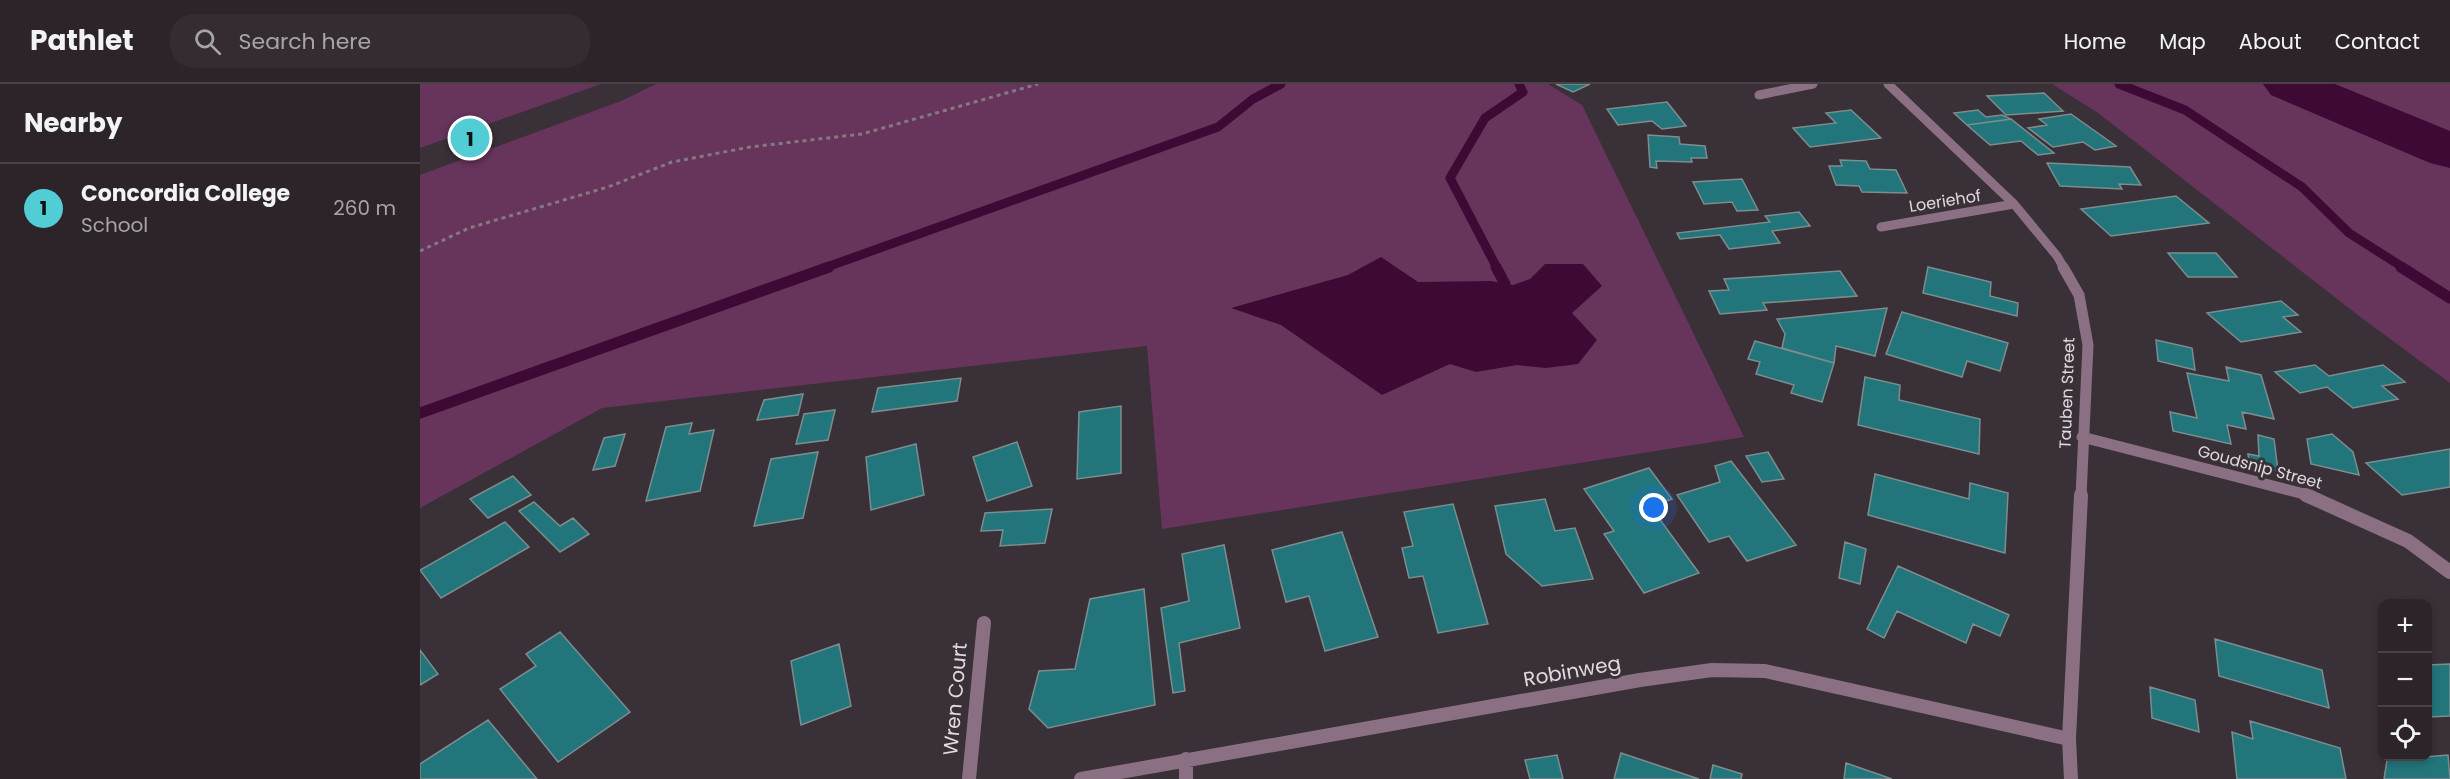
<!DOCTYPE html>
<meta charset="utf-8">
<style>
:root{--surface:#2c2429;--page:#342c31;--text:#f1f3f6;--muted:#a6a4a8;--line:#484146;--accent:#52ccd5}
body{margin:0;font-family:Poppins,sans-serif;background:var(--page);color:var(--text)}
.controls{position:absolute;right:18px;bottom:18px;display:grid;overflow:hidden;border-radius:12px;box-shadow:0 3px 9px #0003}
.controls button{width:54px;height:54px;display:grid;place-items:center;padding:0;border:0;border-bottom:2px solid var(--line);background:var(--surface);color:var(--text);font:30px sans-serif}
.you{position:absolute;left:1234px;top:424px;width:21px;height:21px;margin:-15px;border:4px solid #fff;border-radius:50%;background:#1a73e8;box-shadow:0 0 0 9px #1a73e833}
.badge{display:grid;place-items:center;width:39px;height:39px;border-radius:50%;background:var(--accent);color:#111;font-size:20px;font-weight:700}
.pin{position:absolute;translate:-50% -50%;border:3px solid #fff;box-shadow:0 2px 6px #0006}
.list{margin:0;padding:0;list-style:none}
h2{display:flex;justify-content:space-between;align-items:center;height:78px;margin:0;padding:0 24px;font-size:26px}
h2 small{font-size:20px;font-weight:400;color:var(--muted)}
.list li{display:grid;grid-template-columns:39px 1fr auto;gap:18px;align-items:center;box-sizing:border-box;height:90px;padding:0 24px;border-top:2px solid var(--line)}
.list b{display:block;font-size:22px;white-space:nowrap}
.list p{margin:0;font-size:20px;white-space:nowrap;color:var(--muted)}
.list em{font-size:20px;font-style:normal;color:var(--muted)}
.icon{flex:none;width:33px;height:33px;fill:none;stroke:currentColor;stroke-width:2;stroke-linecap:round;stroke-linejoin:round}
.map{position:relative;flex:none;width:2030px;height:695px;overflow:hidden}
header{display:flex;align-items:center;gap:36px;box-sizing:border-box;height:84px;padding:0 30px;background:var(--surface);border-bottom:2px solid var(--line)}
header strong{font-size:28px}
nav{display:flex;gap:33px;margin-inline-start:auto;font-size:21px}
.search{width:420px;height:54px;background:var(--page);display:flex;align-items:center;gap:15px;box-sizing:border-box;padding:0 21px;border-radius:24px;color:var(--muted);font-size:22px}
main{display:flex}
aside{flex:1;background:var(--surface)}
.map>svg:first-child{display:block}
</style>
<header>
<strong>Pathlet</strong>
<div class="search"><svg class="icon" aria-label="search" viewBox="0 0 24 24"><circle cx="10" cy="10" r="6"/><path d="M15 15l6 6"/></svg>Search here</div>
<nav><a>Home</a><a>Map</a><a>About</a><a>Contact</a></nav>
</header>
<main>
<aside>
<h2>Nearby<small></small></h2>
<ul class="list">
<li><span class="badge">1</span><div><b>Concordia College</b><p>School</p></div><em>260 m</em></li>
</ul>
</aside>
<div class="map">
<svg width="2030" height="695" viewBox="0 0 2030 695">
<rect width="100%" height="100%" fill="#3a3037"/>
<!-- green -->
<path fill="#67345b" d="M 0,0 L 181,0 L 0,64 Z
M 236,0 L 1128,0 L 1162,21 L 1324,353 L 742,445 L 727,262 L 182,324 L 0,424 L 0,91 L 201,17 Z
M 1632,0 L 2030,0 L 2030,299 L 1943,235 L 1678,29 Z"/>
<!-- water -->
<path fill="#3e0934" d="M 961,173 L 998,198 L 1071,197 L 1093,201 L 1110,195 L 1125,180 L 1163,180 L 1182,202 L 1152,229 L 1177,256 L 1158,280 L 1126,284 L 1097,281 L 1056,288 L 1030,280 L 962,311 L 861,241 L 811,224 L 928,191 Z"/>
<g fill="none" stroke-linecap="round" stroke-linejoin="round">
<!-- stream-far1 -->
<path stroke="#3e0934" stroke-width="9" d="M 1699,0 L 1765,26 L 1882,103 L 1929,149 L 1984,184
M 404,184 L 798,43 L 833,15 L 861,0
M 1077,184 L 1030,94 L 1065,34 L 1103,8 L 1099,0"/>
<!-- stream -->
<path stroke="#3e0934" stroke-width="11" d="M 1076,183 L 1085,200
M 1981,183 L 2030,214
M 0,329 L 409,183"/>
<!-- river -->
<path fill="#3e0934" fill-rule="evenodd" d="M 1843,0 L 1915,0 L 2030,47 L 2030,84 L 2010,79 L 1851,11 Z"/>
</g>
<!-- building -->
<path fill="#22757b" stroke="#7d8d8e" stroke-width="1.5" d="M 1136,0 L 1170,0 L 1153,8 Z
M 1624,9 L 1643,27 L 1586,31 L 1567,12 Z
M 1247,18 L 1266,42 L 1242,45 L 1232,37 L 1198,41 L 1187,25 Z
M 1431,26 L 1461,54 L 1390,63 L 1373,44 L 1416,39 L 1406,29 Z
M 1558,26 L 1566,33 L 1582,31 L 1591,35 L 1547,41 L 1534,29 Z
M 1651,30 L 1696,62 L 1675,66 L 1663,58 L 1633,63 L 1608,44 L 1627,41 L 1619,35 Z
M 1591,35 L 1634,69 L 1618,71 L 1601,57 L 1570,61 L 1547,41 Z
M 1228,51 L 1259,53 L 1260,60 L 1285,62 L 1287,74 L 1271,74 L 1272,78 L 1236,77 L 1237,84 L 1230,83 Z
M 1420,76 L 1446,77 L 1450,85 L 1476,86 L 1487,109 L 1442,108 L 1439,102 L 1416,101 L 1409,82 L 1422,82 Z
M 1627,79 L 1710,83 L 1721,101 L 1699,100 L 1702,105 L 1640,102 Z
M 1322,95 L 1338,126 L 1317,127 L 1312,118 L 1284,120 L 1273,98 Z
M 1756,112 L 1789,139 L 1691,152 L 1661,125 Z
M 1379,128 L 1390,142 L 1352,147 L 1360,159 L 1309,165 L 1300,151 L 1260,155 L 1257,149 L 1350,138 L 1345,132 Z
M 1748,169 L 1796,169 L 1817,193 L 1768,193 Z
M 1508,183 L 1571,198 L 1570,212 L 1598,219 L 1597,232 L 1503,209 Z
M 1420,187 L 1437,212 L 1343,219 L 1347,226 L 1300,230 L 1289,207 L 1309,206 L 1304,195 Z
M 1861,217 L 1878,231 L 1863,233 L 1881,248 L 1821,258 L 1787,229 Z
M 1467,224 L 1455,272 L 1416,262 L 1414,279 L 1362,264 L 1365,250 L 1357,235 Z
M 1482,228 L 1588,259 L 1580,287 L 1547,277 L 1542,293 L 1466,270 Z
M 1736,256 L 1772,264 L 1775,286 L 1738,277 Z
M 1335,257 L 1414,279 L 1402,318 L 1371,309 L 1374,301 L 1336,290 L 1340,278 L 1328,275 Z
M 1895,281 L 1909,292 L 1963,281 L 1985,298 L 1962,302 L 1978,315 L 1933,324 L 1907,303 L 1880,309 L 1855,288 Z
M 1806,283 L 1841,291 L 1854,335 L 1822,328 L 1826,345 L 1807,341 L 1811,360 L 1753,347 L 1750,328 L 1777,334 L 1767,289 L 1809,297 Z
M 1445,293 L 1480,301 L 1479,316 L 1560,335 L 1559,370 L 1438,341 Z
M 541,294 L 537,317 L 452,328 L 458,304 Z
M 383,310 L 378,331 L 337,336 L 344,316 Z
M 701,322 L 701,389 L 657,395 L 659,328 Z
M 415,326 L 408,356 L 376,360 L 384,330 Z
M 272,339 L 269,350 L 294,346 L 280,407 L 226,417 L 246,343 Z
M 205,350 L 195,382 L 173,386 L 184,354 Z
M 1912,350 L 1933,368 L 1939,391 L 1891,380 L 1887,355 Z
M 1838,351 L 1854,355 L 1858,387 L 1829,380 L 1828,370 L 1839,372 Z
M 597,358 L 612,402 L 567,417 L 553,373 Z
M 496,360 L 504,411 L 451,426 L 446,373 Z
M 2030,365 L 2030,403 L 1982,411 L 1946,379 Z
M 398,368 L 383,434 L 334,442 L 351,375 Z
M 1348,368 L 1364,395 L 1342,398 L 1326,372 Z
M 1311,377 L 1376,461 L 1327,477 L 1309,452 L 1289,458 L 1257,411 L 1300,398 L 1295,382 Z
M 1229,384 L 1252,415 L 1230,422 L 1279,489 L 1224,509 L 1184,450 L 1194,447 L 1164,405 Z
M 1455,390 L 1549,415 L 1550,399 L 1588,409 L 1585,469 L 1448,431 Z
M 93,392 L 111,411 L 68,434 L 50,415 Z
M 1125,415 L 1135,447 L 1155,444 L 1173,495 L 1122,502 L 1086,470 L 1075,422 Z
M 114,418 L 140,442 L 153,434 L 169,450 L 140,468 L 99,427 Z
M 1033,420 L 1068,540 L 1018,549 L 1003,492 L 989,494 L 982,464 L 993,462 L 984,428 Z
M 632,425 L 625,459 L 580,462 L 583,446 L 561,447 L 565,429 Z
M 85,438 L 109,463 L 21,514 L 0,486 Z
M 922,448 L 958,553 L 905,567 L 889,512 L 866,518 L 852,466 Z
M 1425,458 L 1446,465 L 1440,500 L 1419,494 Z
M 804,461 L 820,544 L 759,559 L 765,607 L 753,609 L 741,524 L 769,517 L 762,470 Z
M 1478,482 L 1589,531 L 1580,552 L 1553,540 L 1546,559 L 1477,527 L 1464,554 L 1447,545 Z
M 724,505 L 735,621 L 628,644 L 609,625 L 619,587 L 655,585 L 670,515 Z
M 140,548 L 210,628 L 138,678 L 80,605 L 116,582 L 106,570 Z
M 1795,555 L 1902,586 L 1909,624 L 1799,592 Z
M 419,560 L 431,622 L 381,641 L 371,577 Z
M 0,566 L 18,590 L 0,601 Z
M 2030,580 L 2030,632 L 2008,633 L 2008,581 Z
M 1730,603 L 1775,616 L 1779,648 L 1732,634 Z
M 68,636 L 117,695 L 0,695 L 0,680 Z
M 1830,637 L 1920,664 L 1926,695 L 1817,695 L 1812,648 L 1833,655 Z
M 1201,669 L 1279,695 L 1194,695 Z
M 1137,671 L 1143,695 L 1110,695 L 1105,676 Z
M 2028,671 L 2030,695 L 1964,695 L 1967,676 Z
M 1426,679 L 1472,695 L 1424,695 Z
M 1293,681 L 1322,690 L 1321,695 L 1290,695 Z"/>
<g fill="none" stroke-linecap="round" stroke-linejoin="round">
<!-- path -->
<path stroke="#827a80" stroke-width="3" stroke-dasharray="4 4" stroke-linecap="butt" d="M 0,167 L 49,144 L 188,103 L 252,78 L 330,63 L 442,50 L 618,0"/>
<!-- minor-far2 -->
<path stroke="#8b7083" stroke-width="9" d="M 1468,0 L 1594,120 L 1637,172 L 1644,184
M 1339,11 L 1393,0
M 1461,143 L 1594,120"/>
<!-- minor-far1 -->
<path stroke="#8b7083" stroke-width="11" d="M 1643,183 L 1659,211 L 1668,261 L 1661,412
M 1662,353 L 1892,412"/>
<!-- minor -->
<path stroke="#8b7083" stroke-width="14" d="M 1886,411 L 1988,457 L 2030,488
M 766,675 L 766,695
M 549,695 L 564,539
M 661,695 L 1220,596 L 1292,586 L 1345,587 L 1649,655
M 1651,695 L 1649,655 L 1661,411"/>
</g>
<g text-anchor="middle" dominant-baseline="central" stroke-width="6" stroke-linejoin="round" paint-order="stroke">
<!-- street labels -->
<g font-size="16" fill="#e0dade" stroke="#3a3037">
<text transform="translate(1525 117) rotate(-9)">Loeriehof</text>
<text transform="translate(1647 309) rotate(-88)">Tauben Street</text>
<text transform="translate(1840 383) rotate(15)">Goudsnip Street</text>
</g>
<!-- near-street labels -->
<g font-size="20" fill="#e0dade" stroke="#3a3037">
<text transform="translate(1152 587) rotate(-10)">Robinweg</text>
<text transform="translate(535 615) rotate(-85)">Wren Court</text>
</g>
</g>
</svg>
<div class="controls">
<button>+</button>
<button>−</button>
<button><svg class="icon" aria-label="locate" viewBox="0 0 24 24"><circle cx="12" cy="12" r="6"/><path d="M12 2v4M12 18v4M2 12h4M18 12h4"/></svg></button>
</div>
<div class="you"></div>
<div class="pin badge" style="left:50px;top:54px">1</div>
</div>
</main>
